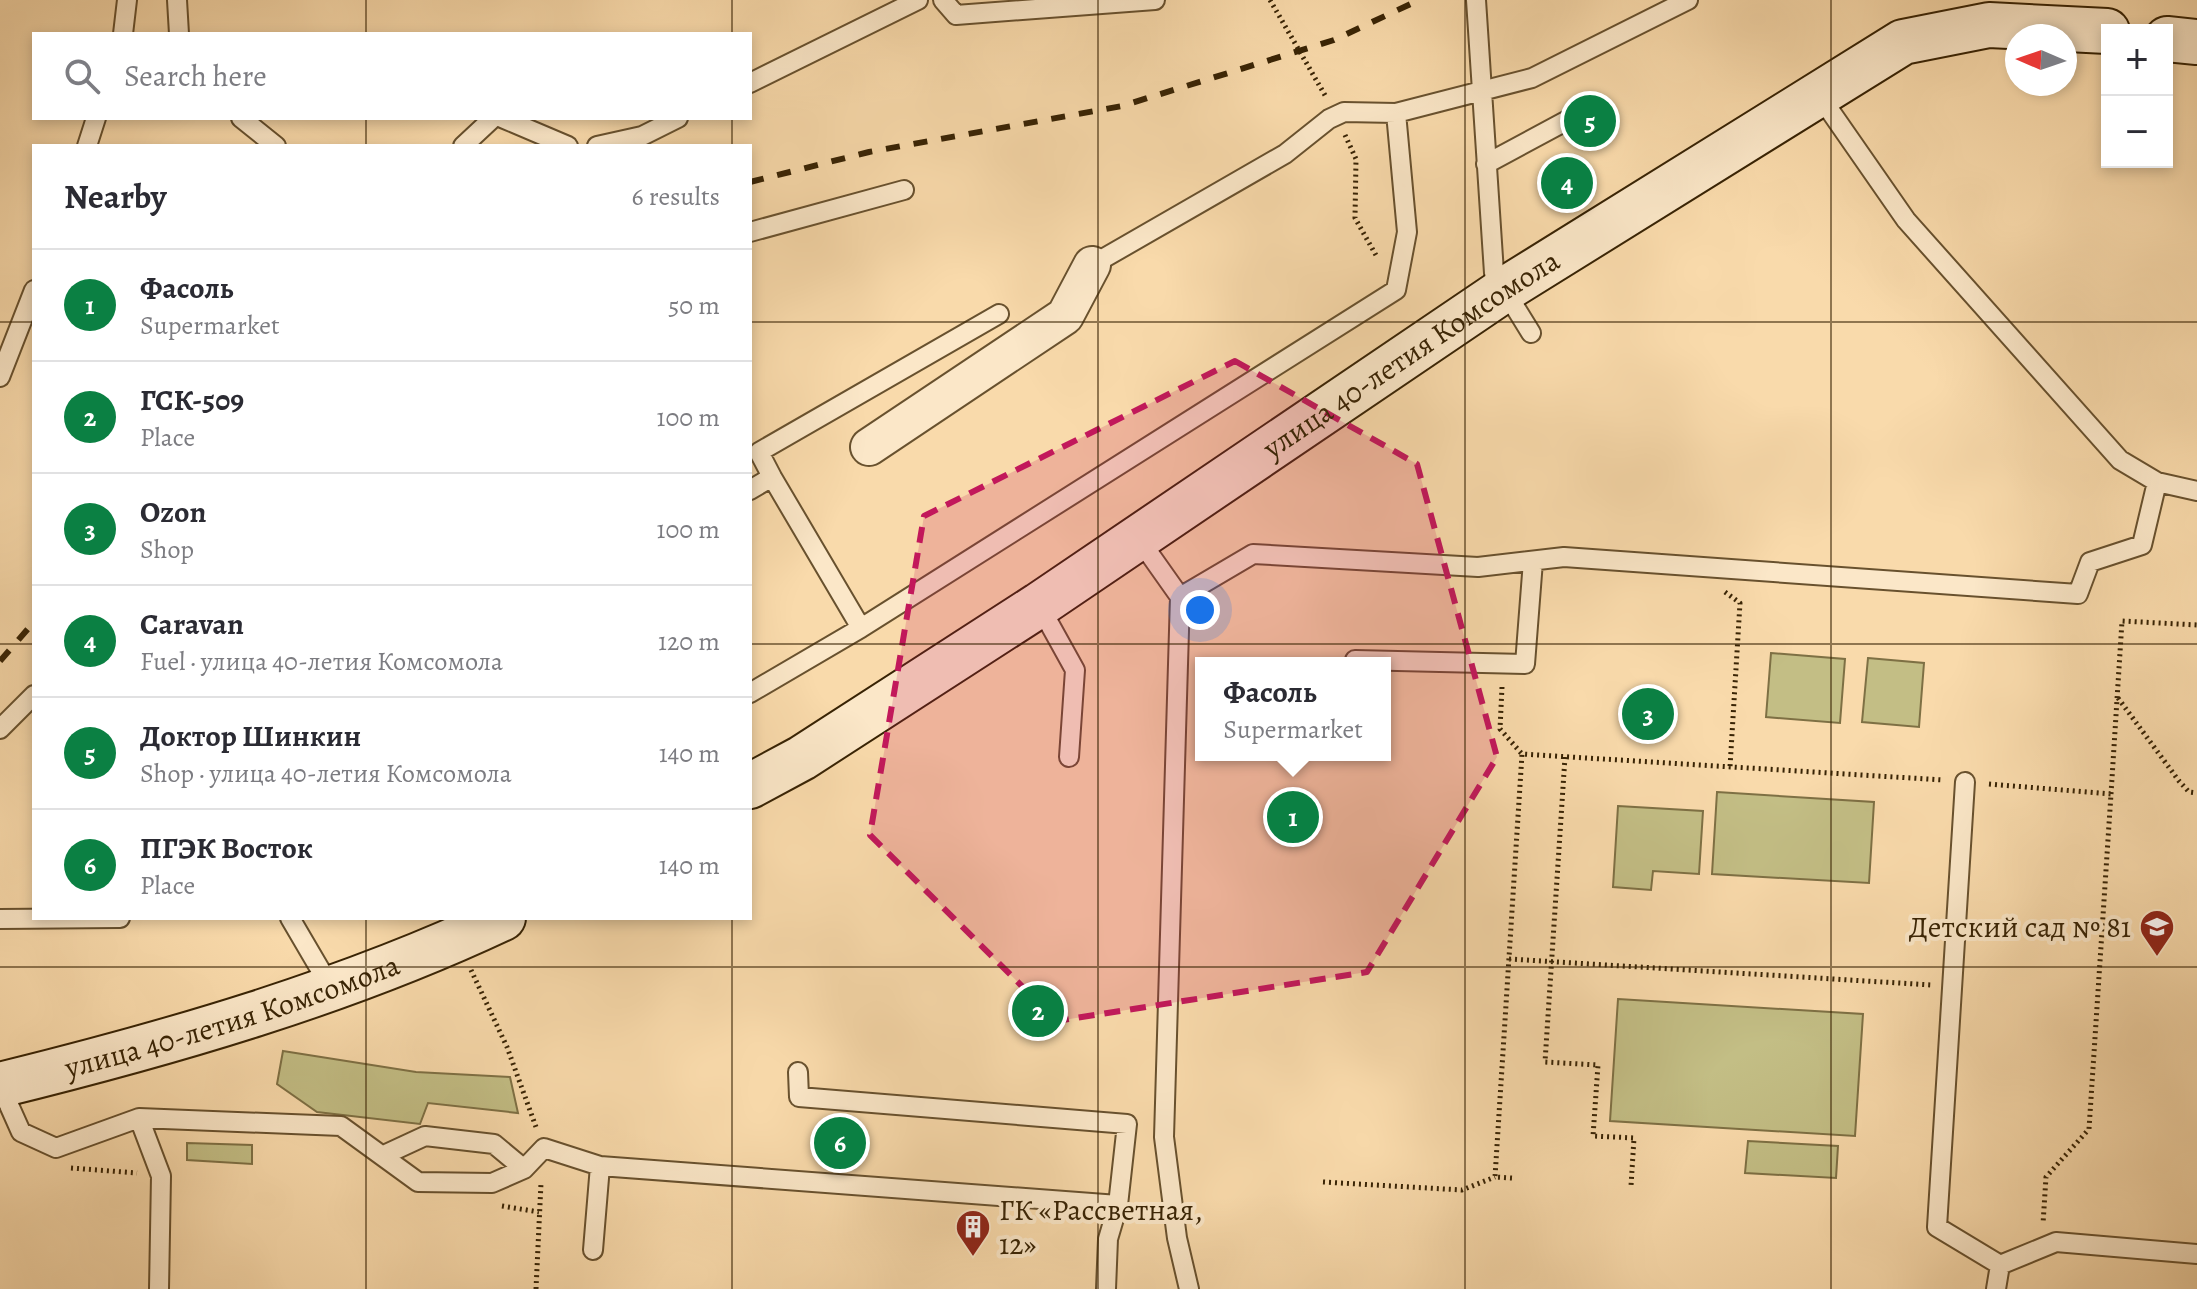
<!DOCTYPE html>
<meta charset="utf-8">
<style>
:root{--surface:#fff;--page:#f2f2f3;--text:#2b2b33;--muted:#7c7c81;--line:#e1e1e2;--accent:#0b8043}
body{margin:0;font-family:Alegreya,serif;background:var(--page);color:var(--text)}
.controls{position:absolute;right:24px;top:24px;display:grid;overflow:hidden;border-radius:0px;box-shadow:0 4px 12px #0003}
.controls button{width:72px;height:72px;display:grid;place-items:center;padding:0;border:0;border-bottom:2px solid var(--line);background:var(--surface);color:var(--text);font:40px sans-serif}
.compass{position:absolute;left:2005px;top:24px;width:72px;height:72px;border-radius:50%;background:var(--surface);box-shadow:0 4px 12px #0003;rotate:272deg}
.you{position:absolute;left:1200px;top:610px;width:28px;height:28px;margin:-20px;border:6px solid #fff;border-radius:50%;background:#1a73e8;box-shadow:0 0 0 12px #1a73e833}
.badge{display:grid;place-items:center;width:52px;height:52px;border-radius:50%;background:var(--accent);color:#fff;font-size:26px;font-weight:700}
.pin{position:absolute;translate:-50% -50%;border:4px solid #fff;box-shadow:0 2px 8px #0006}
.popup{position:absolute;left:1195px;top:657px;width:196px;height:104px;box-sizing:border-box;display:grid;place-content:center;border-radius:0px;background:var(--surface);filter:drop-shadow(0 2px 6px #0005);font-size:26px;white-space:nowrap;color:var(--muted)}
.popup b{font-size:30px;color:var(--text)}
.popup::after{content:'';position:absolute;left:50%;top:100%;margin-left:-16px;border:16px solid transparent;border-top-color:var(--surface)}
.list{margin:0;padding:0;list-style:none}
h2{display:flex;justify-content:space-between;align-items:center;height:104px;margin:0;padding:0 32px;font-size:34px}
h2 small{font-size:26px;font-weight:400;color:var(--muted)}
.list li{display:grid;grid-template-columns:52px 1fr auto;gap:24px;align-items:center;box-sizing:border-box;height:112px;padding:0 32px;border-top:2px solid var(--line)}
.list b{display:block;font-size:30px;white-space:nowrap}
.list p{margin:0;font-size:26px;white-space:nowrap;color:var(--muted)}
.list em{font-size:26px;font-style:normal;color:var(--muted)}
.icon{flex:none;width:44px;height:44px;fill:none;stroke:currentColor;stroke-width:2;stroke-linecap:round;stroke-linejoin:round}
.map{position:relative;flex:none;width:2197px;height:1289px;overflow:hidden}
.search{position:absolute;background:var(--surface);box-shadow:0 4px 12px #0003;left:32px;top:32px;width:720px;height:88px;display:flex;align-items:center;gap:20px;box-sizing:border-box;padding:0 28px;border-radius:0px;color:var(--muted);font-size:30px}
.panel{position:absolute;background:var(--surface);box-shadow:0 4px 12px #0003;left:32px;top:144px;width:720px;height:776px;border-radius:0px}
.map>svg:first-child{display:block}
</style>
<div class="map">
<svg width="2197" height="1289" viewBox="0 0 2197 1289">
<rect width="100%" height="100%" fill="#f9daab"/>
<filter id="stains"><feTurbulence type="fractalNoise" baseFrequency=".0025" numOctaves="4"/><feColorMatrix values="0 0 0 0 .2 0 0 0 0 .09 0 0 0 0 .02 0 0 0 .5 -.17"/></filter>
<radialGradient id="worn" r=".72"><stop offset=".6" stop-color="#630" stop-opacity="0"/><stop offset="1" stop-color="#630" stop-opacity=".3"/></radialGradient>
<!-- green -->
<path fill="#c3be85" stroke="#7e7044" stroke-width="2" d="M 1771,653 L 1845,659 L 1840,723 L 1766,717 Z
M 1868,658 L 1924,663 L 1919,727 L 1862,722 Z
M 1717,792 L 1874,802 L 1869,883 L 1712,874 Z
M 1618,806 L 1703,811 L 1699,874 L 1653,871 L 1651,890 L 1613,887 Z
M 1618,999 L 1863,1014 L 1855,1136 L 1610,1121 Z
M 283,1051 L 416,1072 L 510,1077 L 518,1113 L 428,1103 L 420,1124 L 317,1112 L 277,1084 Z
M 1748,1141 L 1838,1146 L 1836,1178 L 1745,1173 Z
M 187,1143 L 252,1145 L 252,1164 L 187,1160 Z"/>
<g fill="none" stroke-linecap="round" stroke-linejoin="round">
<defs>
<path id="lane" d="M 177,0 L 179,34
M 943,0 L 956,15 L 1155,0
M 1476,0 L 1494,273 L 1531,333
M 123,34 L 127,0
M 750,83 L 918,0
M 1817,92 L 1906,220 L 2120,460 L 2157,482 L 2197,491
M 241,118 L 276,146
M 502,118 L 568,146
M 87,146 L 96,118
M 463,146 L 493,118
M 597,146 L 642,136 L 678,118
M 1486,164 L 1592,107
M 750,232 L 904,190
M 1092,265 L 1285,154 L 1329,119 L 1344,112 L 1396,113
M 0,377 L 34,290
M 772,477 L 861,628
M 750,490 L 772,477 L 759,452 L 999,314
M 1139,539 L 1180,597 L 1164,1137 L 1177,1238 L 1189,1289
M 1180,597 L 1253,554 L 1478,567 L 1564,557 L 2078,594 L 2090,562 L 2142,545 L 2157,482
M 1039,605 L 1075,670 L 1069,757
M 1355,660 L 1525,664 L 1533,561
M 750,693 L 861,628 L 1396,290 L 1407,232 L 1396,113 L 1532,78 L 1688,0
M 0,729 L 34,695
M 1965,782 L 1937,1227 L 2000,1265 L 2056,1242 L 2197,1254
M 290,918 L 331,988
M 0,919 L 120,918
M 798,1072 L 799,1097 L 1127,1124 L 1118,1205
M 0,1085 L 21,1132 L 56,1148 L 139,1118 L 341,1126 L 418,1182 L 492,1183 L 524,1169 L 544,1148 L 600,1166 L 1118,1205 L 1108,1239 L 1106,1289
M 139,1118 L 161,1176 L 159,1289
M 384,1155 L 425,1136 L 494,1144 L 524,1169
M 593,1250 L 600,1166
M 1996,1289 L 2000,1265"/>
<path id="street" d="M 869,447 L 1065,316 L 1092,265"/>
<g id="secondary">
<path d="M 2167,39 L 2197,42"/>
<path id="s1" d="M 750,786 L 802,758 L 1039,605 L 1504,290 L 1903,42 L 1989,25 L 2107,31"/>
<path id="s2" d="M 0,1085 C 170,1043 344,993 503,918"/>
</g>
</defs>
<!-- lane casing -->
<use href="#lane" stroke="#68512e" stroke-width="22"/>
<!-- street casing -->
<use href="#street" stroke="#68512e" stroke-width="40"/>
<!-- secondary casing -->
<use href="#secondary" stroke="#382304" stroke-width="48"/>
<!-- path -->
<path stroke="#382304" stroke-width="5" stroke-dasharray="2 4" stroke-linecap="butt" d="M 1270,0 L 1326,97
M 1345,135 L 1356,159 L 1355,218 L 1377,257
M 1725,592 L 1740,603 L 1730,767
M 1502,687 L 1500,729 L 1522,754
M 2118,698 L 2179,781 L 2189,792 L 2197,793
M 1565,757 L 1545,1062 L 1598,1065 L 1593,1136 L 1634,1138 L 1631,1186
M 1989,784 L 2111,794 L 2089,1129 L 2046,1177 L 2043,1224
M 2111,794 L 2122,621 L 2197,625
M 1509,959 L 1931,985
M 471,970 L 507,1047 L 536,1127
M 71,1168 L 137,1173
M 1512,1178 L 1495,1177 L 1522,754 L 1943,780
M 1323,1182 L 1462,1190 L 1495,1177
M 502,1206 L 539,1212
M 536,1289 L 541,1183"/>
<!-- lane -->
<use href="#lane" stroke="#fbe7c8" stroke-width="18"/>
<!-- street -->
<use href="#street" stroke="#fbe7c8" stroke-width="36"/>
<!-- secondary -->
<use href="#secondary" stroke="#fbe7c8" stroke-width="44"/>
<!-- rail -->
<path stroke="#382304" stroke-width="6" stroke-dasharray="14 14" stroke-linecap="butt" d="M 750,182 L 869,152 L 1122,106 L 1334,40 L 1419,0
M 0,661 L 34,622"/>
</g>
<!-- marked area -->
<path fill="#c2185b" fill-opacity="0.2" stroke="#c2185b" stroke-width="6" stroke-dasharray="16 10" stroke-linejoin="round" d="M 1235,361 L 1417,464 L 1497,757 L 1367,972 L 1057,1021 L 870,835 L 924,516 Z"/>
<!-- grid -->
<path fill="none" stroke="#382304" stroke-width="2" stroke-opacity="0.55" d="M 366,0 L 366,34M 732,0 L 732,34M 1098,0 L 1098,1289M 1465,0 L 1465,1289M 1831,0 L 1831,1289M 366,118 L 366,146M 732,118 L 732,146M 0,322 L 34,322M 750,322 L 2197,322M 0,644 L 34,644M 750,644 L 2197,644M 366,918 L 366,1289M 732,918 L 732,1289M 0,967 L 2197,967"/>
<!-- icons -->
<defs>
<symbol id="school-pin" viewBox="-11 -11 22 30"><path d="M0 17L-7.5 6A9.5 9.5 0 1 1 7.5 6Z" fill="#8f2418" stroke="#fbe7c8"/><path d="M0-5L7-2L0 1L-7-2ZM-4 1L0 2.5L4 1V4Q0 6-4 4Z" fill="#fff"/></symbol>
<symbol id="building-pin" viewBox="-11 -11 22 30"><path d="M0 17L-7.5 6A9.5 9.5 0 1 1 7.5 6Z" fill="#8f2418" stroke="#fbe7c8"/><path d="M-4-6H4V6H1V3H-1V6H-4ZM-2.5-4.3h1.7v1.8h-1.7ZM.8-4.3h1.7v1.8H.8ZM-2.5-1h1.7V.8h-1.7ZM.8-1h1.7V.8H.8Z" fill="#fff"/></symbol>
</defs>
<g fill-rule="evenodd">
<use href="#school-pin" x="2137" y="907" width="40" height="54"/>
<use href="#building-pin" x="953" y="1207" width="40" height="54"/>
</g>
<g text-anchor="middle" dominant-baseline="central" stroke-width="8" stroke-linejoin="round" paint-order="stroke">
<!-- street labels -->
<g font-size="30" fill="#382304" stroke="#fbe7c8">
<text stroke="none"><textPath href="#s1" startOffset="790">улица 40-летия Комсомола</textPath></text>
<text stroke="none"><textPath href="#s2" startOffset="242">улица 40-летия Комсомола</textPath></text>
</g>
<!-- poi labels -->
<g font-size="30" fill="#382304" stroke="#fbe7c8" text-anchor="end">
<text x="2131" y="927">Детский сад № 81</text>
<text x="999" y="1210" text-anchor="start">ГК «Рассветная,<tspan x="999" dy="34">12»</tspan></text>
</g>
</g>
<rect width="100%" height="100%" filter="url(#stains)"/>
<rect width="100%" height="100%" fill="url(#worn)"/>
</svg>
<div class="controls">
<button>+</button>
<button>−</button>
</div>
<svg class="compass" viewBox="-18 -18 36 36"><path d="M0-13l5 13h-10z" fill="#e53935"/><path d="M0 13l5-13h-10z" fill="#7c7c81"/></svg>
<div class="you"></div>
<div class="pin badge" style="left:1293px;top:817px">1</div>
<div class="popup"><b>Фасоль</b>Supermarket</div>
<div class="pin badge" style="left:1038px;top:1011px">2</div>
<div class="pin badge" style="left:1648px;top:714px">3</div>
<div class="pin badge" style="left:1567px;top:183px">4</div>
<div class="pin badge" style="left:1590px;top:121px">5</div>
<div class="pin badge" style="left:840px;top:1143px">6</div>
<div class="search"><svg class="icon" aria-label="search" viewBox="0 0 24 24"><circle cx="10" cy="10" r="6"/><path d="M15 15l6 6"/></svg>Search here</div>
<section class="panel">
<h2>Nearby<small>6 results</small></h2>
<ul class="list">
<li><span class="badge">1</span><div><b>Фасоль</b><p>Supermarket</p></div><em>50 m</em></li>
<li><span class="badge">2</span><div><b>ГСК-509</b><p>Place</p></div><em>100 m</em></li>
<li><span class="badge">3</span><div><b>Ozon</b><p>Shop</p></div><em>100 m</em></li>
<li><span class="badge">4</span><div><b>Caravan</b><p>Fuel · улица 40-летия Комсомола</p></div><em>120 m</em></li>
<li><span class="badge">5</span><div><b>Доктор Шинкин</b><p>Shop · улица 40-летия Комсомола</p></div><em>140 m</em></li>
<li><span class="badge">6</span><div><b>ПГЭК Восток</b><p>Place</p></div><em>140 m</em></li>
</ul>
</section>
</div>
